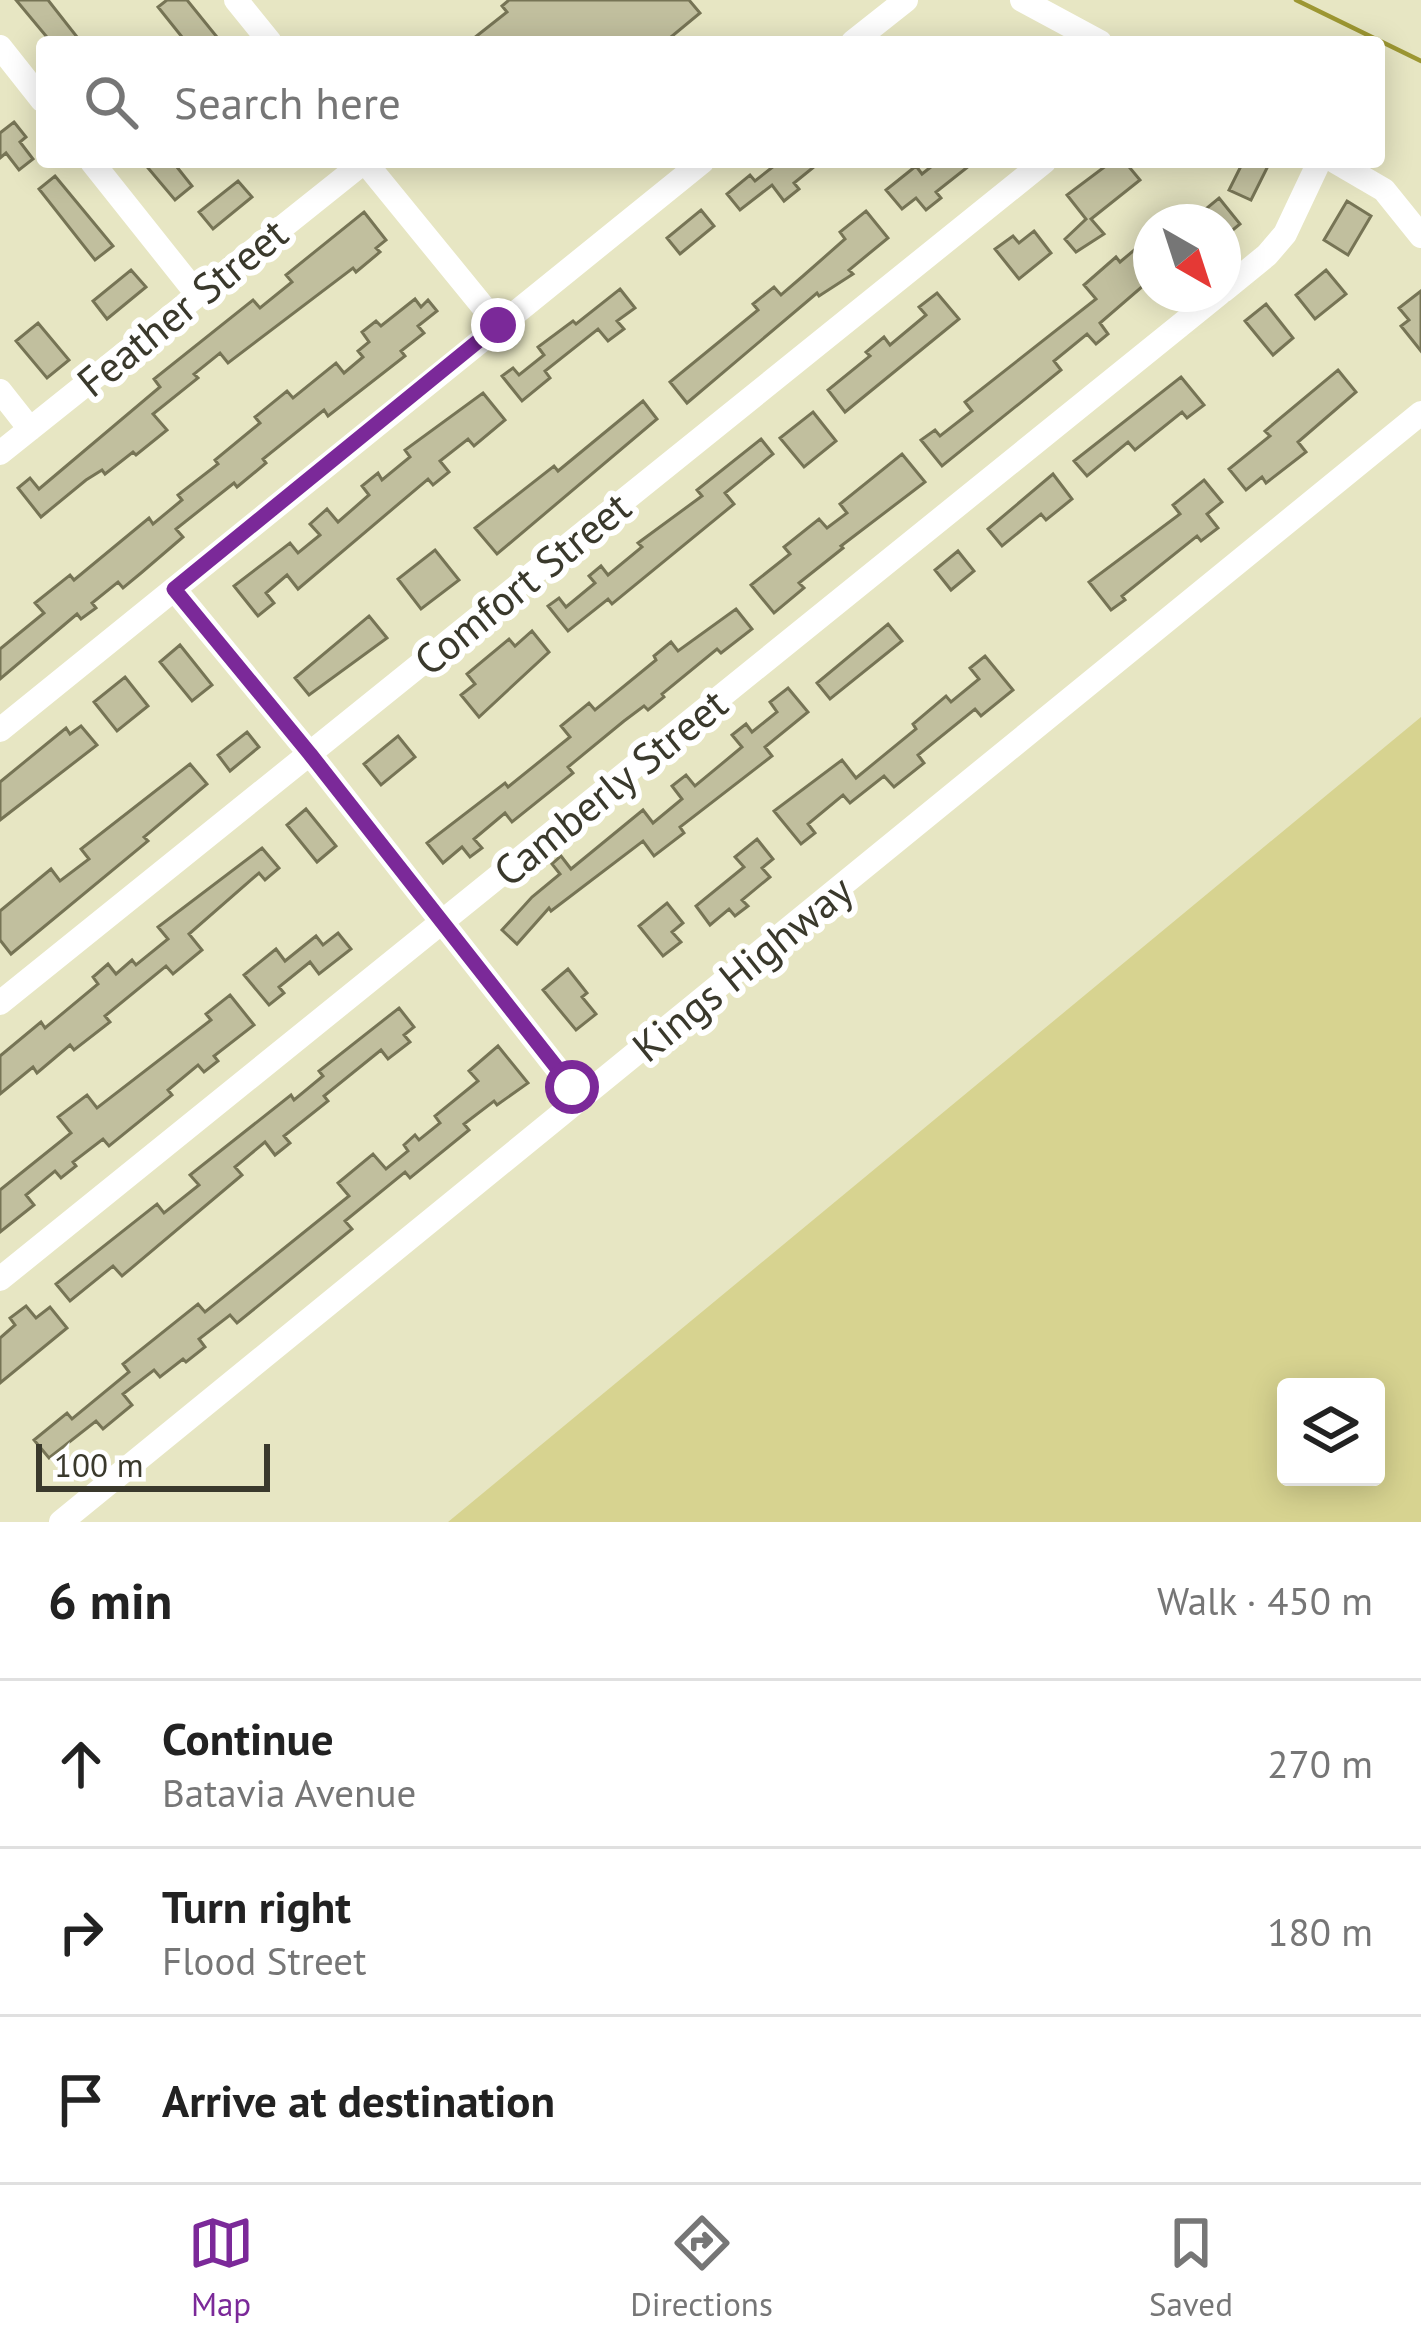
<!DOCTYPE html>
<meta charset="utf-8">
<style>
:root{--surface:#fff;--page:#f6f6f6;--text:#222;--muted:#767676;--line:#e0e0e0;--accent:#7b2999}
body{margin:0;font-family:"PT Sans",sans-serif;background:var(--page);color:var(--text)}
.controls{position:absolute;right:36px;bottom:36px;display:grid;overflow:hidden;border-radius:12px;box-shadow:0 6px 30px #0003}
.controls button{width:108px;height:108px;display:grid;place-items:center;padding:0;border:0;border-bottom:3px solid var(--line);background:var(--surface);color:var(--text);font:60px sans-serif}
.compass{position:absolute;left:1133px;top:204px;width:108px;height:108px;border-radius:50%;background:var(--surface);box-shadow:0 6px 30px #0003;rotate:141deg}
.scale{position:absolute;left:36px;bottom:30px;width:234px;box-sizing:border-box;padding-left:12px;border:6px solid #3a392c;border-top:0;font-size:33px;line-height:42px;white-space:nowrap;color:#3a392c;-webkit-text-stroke:9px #fff;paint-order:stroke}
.stop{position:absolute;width:36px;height:36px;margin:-27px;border:9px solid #7b2999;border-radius:50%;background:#fff}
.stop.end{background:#7b2999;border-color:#fff;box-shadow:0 3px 12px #0008}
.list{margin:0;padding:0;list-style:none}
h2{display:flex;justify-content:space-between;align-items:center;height:156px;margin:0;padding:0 48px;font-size:51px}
h2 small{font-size:39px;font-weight:400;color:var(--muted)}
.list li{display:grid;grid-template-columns:78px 1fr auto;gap:36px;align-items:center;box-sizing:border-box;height:168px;padding:0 48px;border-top:3px solid var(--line)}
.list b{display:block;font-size:45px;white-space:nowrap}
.list p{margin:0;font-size:39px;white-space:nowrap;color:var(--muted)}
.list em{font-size:39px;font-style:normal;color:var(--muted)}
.icon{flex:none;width:66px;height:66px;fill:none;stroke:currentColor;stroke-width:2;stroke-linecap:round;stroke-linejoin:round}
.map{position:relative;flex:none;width:1421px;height:1522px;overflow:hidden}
.search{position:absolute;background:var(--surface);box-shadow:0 6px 30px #0003;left:36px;right:36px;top:36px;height:132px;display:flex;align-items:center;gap:30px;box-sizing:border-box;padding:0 42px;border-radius:12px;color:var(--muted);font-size:45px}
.sheet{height:660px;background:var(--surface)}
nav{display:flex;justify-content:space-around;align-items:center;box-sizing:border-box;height:168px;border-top:3px solid var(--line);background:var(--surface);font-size:33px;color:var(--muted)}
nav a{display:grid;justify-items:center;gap:6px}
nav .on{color:var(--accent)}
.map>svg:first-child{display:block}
</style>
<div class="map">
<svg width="1421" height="1522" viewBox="0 0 1421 1522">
<rect width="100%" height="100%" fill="#e7e6c3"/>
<!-- green -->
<path fill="#d7d390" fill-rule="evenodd" d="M 1421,717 L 1421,1522 L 448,1522 ZM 1286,1387 L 1376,1387 L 1376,1477 L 1286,1477 Z"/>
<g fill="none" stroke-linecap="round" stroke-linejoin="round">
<!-- stream -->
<path stroke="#9d9732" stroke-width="4.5" d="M 1296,0 L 1421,61"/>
</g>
<!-- building -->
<path fill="#c1bf9e" stroke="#767455" stroke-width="3" d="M 16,0 L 48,0 L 81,42 L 51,42 Z
M 167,0 L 187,0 L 221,42 L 186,42 L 158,7 Z
M 509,0 L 689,0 L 700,13 L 665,42 L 469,42 L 507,12 L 502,6 Z
M 14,122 L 26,137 L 20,142 L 33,159 L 19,170 L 6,153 L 0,158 L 0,133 Z
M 143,162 L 173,162 L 192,186 L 175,200 Z
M 779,162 L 820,162 L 794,183 L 799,189 L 784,201 L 772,185 L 740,210 L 727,194 L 750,175 L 755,181 Z
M 937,162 L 974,162 L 936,192 L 941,198 L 926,210 L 916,198 L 902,209 L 886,190 L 916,166 L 922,174 Z
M 1111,162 L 1125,162 L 1140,180 L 1091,219 L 1104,234 L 1076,252 L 1065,239 L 1086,219 L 1067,195 Z
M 1243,162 L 1270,162 L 1251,200 L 1229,190 Z
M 55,176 L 113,246 L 95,260 L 39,189 Z
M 238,181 L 252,197 L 213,229 L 199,212 Z
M 1219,198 L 1240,224 L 1223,238 L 1223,222 L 1190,222 Z
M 1347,201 L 1371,216 L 1348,255 L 1324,240 Z
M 701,210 L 714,226 L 680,254 L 667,238 Z
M 866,211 L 888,238 L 849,270 L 853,274 L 819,296 L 817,293 L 687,403 L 670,382 L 758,310 L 753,304 L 774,287 L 781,295 L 803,276 L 845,239 L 840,232 Z
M 364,212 L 386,240 L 376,248 L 380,252 L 356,272 L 353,268 L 228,363 L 220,353 L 194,374 L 198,378 L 153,414 L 167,430 L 136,455 L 133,452 L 105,474 L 102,470 L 86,480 L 41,517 L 18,488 L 30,478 L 39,489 L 160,387 L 154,379 L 253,300 L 260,308 L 292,282 L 286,275 Z
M 1034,231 L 1051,253 L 1019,279 L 995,249 L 1013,236 L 1019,243 Z
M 1151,236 L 1151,279 L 1100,323 L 1108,334 L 1096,344 L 1087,334 L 1054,361 L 1061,370 L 942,466 L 921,440 L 935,430 L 940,436 L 972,411 L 965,402 L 1096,299 L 1084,285 L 1116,257 L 1120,262 Z
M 131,270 L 146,287 L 107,319 L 93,301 Z
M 1326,270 L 1346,294 L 1315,319 L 1296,295 Z
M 620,289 L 635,308 L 617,321 L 624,329 L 608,341 L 598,329 L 545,371 L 550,378 L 522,401 L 502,376 L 513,368 L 519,375 L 544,355 L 538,347 L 573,321 L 576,324 Z
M 1421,291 L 1421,351 L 1401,326 L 1409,320 L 1399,308 Z
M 937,293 L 959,319 L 845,412 L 828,390 L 870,356 L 866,352 L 884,337 L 890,345 L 926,315 L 919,307 Z
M 415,299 L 421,307 L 428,300 L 437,311 L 418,326 L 424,333 L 401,351 L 405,356 L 328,416 L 324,410 L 263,459 L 266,463 L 237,487 L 234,483 L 176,529 L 183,537 L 141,573 L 123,588 L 118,582 L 92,603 L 96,608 L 81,619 L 77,614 L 0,679 L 0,649 L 44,613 L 35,603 L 70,575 L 74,580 L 149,518 L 153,524 L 182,500 L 178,495 L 218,464 L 215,460 L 260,423 L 255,417 L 287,391 L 293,398 L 336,363 L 344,373 L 363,357 L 358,351 L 369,342 L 362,332 L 376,321 L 381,326 Z
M 1266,304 L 1293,338 L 1273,355 L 1245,321 Z
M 38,323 L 69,360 L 47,378 L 16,341 Z
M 1338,370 L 1356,392 L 1298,442 L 1306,452 L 1266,483 L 1262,477 L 1246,490 L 1229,469 L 1270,436 L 1265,431 Z
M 1181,377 L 1204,405 L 1187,418 L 1182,412 L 1135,450 L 1128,442 L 1087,476 L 1074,461 Z
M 483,393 L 505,420 L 474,446 L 468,439 L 440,461 L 449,472 L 433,485 L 428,479 L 298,589 L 287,575 L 266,593 L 274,603 L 258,616 L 234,586 L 290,543 L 298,553 L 320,535 L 310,524 L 327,509 L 338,522 L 369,495 L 362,486 L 378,473 L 382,480 L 410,457 L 405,450 Z
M 643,401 L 657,419 L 497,554 L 475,528 L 554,466 L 558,471 Z
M 813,412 L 836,441 L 804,467 L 780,438 Z
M 761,439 L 773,454 L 725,493 L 734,504 L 612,604 L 608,599 L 568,631 L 548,606 L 559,598 L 566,607 L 595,583 L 589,576 L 601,566 L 608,575 L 642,547 L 638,543 L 702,496 L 697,490 Z
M 902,454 L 925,482 L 841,546 L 843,548 L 799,583 L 804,588 L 774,613 L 751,585 L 790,554 L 784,547 L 819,519 L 827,528 L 847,513 L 840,504 Z
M 1053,474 L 1072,499 L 1046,520 L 1041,514 L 1002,546 L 988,529 Z
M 1204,480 L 1222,502 L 1207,514 L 1218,528 L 1201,541 L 1197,536 L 1122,596 L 1125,600 L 1111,610 L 1089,582 L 1180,514 L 1173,505 Z
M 435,550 L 459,580 L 421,609 L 398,579 Z
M 958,551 L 974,571 L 951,590 L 935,570 Z
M 736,609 L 752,629 L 721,653 L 717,649 L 662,694 L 664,697 L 648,710 L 644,706 L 624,721 L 568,767 L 573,773 L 512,822 L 505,813 L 474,839 L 482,848 L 470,857 L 462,847 L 443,863 L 427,843 L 505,783 L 508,787 L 570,737 L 561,726 L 589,703 L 595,710 L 656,660 L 654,656 L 671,642 L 678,651 Z
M 369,616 L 387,638 L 309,695 L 295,678 Z
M 888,624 L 902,641 L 830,699 L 817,683 Z
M 532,631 L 549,652 L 479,717 L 461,695 L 475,684 L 467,674 L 509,639 L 515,646 Z
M 180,645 L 212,685 L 192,701 L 160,662 Z
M 985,656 L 1013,690 L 981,716 L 975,709 L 918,755 L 924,763 L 894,787 L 884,776 L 850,803 L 843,795 L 808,824 L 815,833 L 801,844 L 774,811 L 842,760 L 856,778 L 916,729 L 913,724 L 946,696 L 951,702 L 979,679 L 970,668 Z
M 125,677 L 148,706 L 117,731 L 94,702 Z
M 788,688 L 808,712 L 765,747 L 772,756 L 680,827 L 684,833 L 654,856 L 643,841 L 551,911 L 549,908 L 517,944 L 502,930 L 532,897 L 560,874 L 552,864 L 561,856 L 571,869 L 643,810 L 653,823 L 682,799 L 672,786 L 686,775 L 695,786 L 742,747 L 732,735 L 746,724 L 752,732 L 777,712 L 770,702 Z
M 81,726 L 97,745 L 0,820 L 0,782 L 66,728 L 70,734 Z
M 247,732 L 259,747 L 230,771 L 218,755 Z
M 398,736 L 415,757 L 381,785 L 364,764 Z
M 190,764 L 207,784 L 144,837 L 148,841 L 11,954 L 0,940 L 0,911 L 51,869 L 60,881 L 89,859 L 81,849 Z
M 306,809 L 336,846 L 317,862 L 287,825 Z
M 757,839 L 773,859 L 762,868 L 770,877 L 742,900 L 748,906 L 735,916 L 729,909 L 710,925 L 696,906 L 744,867 L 735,857 Z
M 262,848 L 279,868 L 265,880 L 259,873 L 189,934 L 202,950 L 173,974 L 166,966 L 105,1016 L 110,1022 L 74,1050 L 70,1045 L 37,1073 L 33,1067 L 0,1094 L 0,1056 L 41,1022 L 45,1028 L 98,984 L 93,977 L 108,964 L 116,974 L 132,960 L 136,965 L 168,939 L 158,927 Z
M 667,903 L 683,923 L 672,932 L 681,942 L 663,956 L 639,926 Z
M 338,933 L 351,949 L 319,974 L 310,962 L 279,987 L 284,993 L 269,1005 L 244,975 L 276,949 L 285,961 L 316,936 L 323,945 Z
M 568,969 L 587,993 L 582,997 L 596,1014 L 576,1030 L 543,990 Z
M 230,995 L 254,1025 L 214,1056 L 218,1061 L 204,1072 L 198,1065 L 168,1090 L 172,1095 L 109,1146 L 103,1139 L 73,1162 L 76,1166 L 61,1178 L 55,1171 L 26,1195 L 34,1205 L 0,1232 L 0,1190 L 71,1133 L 58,1117 L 87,1095 L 97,1108 L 211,1020 L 206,1014 Z
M 399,1008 L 414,1027 L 404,1035 L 410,1042 L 388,1059 L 381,1050 L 324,1096 L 328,1101 L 284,1136 L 290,1143 L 275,1155 L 265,1142 L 235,1167 L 242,1175 L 122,1276 L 113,1266 L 70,1301 L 56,1284 L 157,1204 L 164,1213 L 199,1185 L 190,1175 L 291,1095 L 294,1100 L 323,1076 L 319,1071 Z
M 498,1046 L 528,1083 L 497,1105 L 494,1101 L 464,1124 L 469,1130 L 410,1178 L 405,1172 L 345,1221 L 352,1229 L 237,1323 L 230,1315 L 199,1339 L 205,1347 L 186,1362 L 183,1359 L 160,1377 L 154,1370 L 123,1394 L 132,1405 L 103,1429 L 96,1421 L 49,1458 L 34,1440 L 67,1413 L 72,1419 L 129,1372 L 123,1364 L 198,1304 L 205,1312 L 349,1196 L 338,1183 L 373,1154 L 386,1169 L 408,1151 L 404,1145 L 415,1135 L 419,1140 L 440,1123 L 435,1116 L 478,1081 L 469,1071 Z
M 26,1306 L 36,1318 L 50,1307 L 67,1328 L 0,1383 L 0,1338 L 15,1325 L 10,1318 Z"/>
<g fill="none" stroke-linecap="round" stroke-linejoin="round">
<!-- minor -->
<path stroke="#fff" stroke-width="24" d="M 236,0 L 270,42
M 1022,0 L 1100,42
M 853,42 L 906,0
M 0,47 L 42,100
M 92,162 L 197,294
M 365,162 L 498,325
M 1336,162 L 1384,190 L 1421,236
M 1223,291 L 1267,255 L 1285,234 L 1319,162
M 0,391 L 30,429
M 0,453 L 364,162
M 174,589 L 310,754 L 581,1099
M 0,730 L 702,162
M 0,1003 L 1044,162
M 0,1279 L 1219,294
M 61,1522 L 1421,413"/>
</g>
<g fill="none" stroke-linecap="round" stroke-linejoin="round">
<!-- route -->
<path stroke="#7b2999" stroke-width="15" d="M 498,325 L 174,589 L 310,754 L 572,1087"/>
</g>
<g text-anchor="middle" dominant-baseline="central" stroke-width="12" stroke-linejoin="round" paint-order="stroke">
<!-- street labels -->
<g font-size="42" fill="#3a392c" stroke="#fff">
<text transform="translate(182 307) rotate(-39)">Feather Street</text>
<text transform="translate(522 583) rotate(-39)">Comfort Street</text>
<text transform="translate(610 787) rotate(-39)">Camberly Street</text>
<text transform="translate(742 968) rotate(-39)">Kings Highway</text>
</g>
</g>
</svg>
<div class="controls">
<button><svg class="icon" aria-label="layers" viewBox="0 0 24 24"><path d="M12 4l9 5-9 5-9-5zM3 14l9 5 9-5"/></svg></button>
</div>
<svg class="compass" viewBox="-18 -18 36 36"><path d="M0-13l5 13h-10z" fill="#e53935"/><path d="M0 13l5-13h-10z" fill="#767676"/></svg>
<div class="scale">100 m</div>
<div class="stop" style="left:572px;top:1087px"></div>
<div class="stop end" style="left:498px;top:325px"></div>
<div class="search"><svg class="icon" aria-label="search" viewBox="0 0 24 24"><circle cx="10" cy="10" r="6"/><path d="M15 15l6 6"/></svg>Search here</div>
</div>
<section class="sheet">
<h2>6 min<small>Walk · 450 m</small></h2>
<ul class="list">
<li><svg class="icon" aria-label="ahead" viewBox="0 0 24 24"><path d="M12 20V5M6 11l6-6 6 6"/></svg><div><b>Continue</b><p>Batavia Avenue</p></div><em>270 m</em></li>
<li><svg class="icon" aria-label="right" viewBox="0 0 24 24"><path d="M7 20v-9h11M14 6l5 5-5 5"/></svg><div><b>Turn right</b><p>Flood Street</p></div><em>180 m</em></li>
<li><svg class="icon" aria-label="arrive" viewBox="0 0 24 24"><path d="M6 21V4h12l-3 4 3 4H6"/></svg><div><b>Arrive at destination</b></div></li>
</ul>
</section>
<nav>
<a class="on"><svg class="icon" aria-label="map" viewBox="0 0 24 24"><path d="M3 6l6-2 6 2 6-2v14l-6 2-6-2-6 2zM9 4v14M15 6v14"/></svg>Map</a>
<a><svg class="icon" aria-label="directions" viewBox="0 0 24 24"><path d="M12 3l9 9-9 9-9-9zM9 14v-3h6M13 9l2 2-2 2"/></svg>Directions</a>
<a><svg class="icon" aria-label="saved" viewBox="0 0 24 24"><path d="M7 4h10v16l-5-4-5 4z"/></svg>Saved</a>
</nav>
